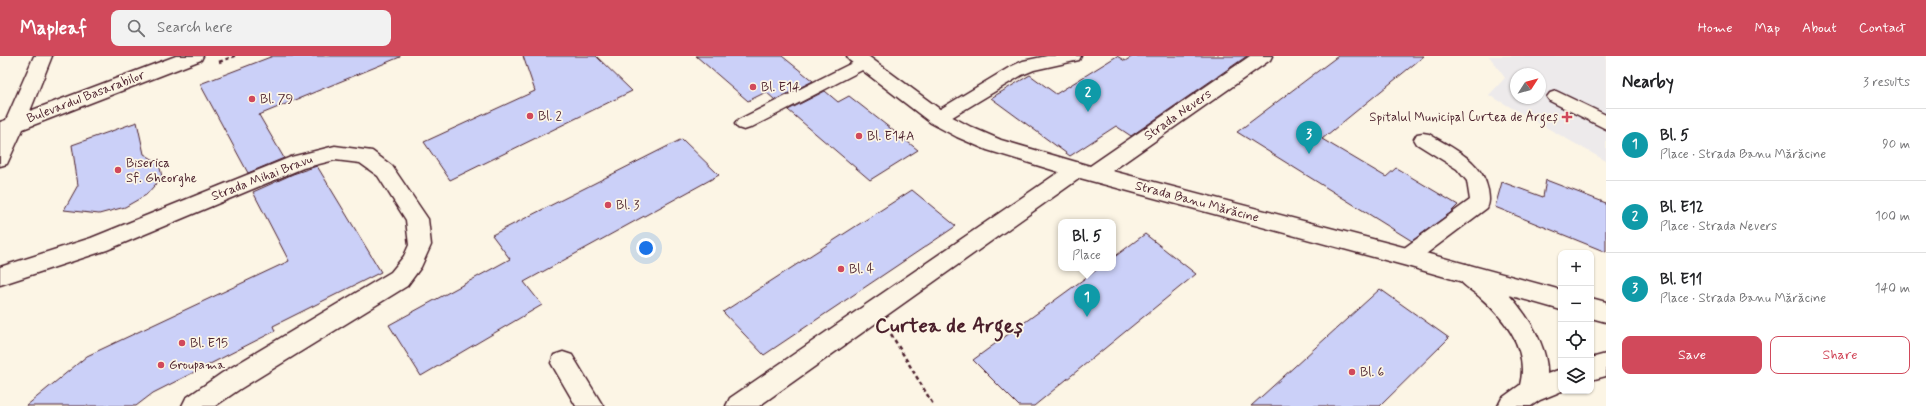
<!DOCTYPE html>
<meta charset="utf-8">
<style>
:root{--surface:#fff;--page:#f2f2f2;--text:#202124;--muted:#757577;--line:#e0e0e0;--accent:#d1495b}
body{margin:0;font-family:Mynerve,sans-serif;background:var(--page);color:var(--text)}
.controls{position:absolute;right:12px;bottom:12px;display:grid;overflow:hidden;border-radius:8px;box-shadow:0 1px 3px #0004}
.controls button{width:36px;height:36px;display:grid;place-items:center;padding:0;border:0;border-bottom:1px solid var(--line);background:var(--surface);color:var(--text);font:20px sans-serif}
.compass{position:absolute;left:1510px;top:12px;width:36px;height:36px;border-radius:50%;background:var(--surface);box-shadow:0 1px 3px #0004;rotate:54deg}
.you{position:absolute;left:646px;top:192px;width:14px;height:14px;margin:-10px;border:3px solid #fff;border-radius:50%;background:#1a73e8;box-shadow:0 0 0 6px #1a73e833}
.badge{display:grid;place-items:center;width:26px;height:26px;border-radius:50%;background:var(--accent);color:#fff;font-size:13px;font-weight:700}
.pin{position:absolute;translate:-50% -33px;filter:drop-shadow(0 1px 2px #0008)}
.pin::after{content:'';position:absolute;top:21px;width:14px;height:12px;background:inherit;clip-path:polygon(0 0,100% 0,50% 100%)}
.popup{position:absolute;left:1058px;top:163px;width:58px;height:52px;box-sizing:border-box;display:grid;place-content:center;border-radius:8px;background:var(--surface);filter:drop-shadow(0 1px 3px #0005);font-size:13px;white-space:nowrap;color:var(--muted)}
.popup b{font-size:15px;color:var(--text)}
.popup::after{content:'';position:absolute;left:50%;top:100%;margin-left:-8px;border:8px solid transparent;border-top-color:var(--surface)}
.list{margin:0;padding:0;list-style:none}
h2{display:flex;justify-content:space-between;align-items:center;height:52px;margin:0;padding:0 16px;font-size:17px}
h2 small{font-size:13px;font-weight:400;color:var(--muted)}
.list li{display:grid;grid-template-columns:26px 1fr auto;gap:12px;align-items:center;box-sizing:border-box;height:72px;padding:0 16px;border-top:1px solid var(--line)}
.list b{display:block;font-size:15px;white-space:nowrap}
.list p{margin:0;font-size:13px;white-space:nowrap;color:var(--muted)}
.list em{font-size:13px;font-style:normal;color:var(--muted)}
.actions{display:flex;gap:8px;padding:12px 16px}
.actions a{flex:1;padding:9px 0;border:1px solid var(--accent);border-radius:8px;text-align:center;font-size:14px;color:var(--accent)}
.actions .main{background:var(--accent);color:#fff}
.icon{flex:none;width:22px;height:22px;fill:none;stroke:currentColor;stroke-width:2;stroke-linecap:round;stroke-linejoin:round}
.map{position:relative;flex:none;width:1606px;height:350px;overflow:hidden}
header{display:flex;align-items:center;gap:24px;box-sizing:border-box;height:56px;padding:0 20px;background:var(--accent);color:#fff}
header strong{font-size:19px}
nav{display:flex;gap:22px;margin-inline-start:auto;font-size:14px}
.search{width:280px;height:36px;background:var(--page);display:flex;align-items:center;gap:10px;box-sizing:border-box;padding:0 14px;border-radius:8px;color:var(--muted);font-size:15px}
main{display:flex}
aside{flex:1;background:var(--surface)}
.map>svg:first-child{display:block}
</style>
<header>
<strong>Mapleaf</strong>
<div class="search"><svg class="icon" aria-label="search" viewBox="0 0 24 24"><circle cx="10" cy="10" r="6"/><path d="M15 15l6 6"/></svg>Search here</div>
<nav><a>Home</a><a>Map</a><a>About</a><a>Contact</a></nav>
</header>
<main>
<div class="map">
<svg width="1606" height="350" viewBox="0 0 1606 350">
<rect width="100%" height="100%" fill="#fcf5e5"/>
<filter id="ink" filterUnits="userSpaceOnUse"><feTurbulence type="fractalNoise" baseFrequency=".025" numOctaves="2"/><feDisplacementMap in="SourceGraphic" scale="8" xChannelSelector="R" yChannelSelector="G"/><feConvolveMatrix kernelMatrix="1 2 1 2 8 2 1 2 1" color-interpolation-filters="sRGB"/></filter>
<g filter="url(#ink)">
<!-- built -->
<path fill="#edeaeb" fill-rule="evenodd" d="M 1489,0 L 1606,0 L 1606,105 L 1489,39 L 1505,22 ZM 1516,18 L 1540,18 L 1540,42 L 1516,42 Z"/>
<!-- building -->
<path fill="#cbd0f8" stroke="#4a1f2b" d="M 273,0 L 400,0 L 400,1 L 259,59 L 284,102 L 248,117 L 200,28 Z
M 523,0 L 596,0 L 632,35 L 450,124 L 424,86 L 535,35 Z
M 696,0 L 782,0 L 813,25 L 775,44 L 766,36 L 748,45 Z
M 1117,0 L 1125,5 L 1133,0 L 1247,0 L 1131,80 L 1116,70 L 1070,100 L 991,42 L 1030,19 L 1056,38 Z
M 1338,0 L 1424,0 L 1322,83 L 1386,121 L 1396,112 L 1458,149 L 1449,158 L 1412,185 L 1237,76 Z
M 825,35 L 838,46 L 849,40 L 918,94 L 870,124 L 788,54 Z
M 137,66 L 144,98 L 159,107 L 162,121 L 146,139 L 125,151 L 99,158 L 64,154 L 78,129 L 72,89 Z
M 682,83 L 719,119 L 524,226 L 542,249 L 421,320 L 389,269 L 510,203 L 492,179 Z
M 317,110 L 381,216 L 273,270 L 275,275 L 153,337 L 136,350 L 26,350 L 87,300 L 289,205 L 253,136 L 293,118 Z
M 1546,124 L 1606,147 L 1606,196 L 1495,151 L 1502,126 L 1543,141 Z
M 912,134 L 956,170 L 764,299 L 723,256 Z
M 1145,178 L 1196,218 L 1034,350 L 1019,350 L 973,304 L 1099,212 L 1113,212 L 1113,202 Z
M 1380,233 L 1449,282 L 1380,350 L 1251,350 Z"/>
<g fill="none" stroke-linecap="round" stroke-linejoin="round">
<defs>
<path id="lane" d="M 1047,0 L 1081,0 L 1079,4 L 1034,14 L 1022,19 L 944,66 L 938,68 L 932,66 L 929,62 L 932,58 L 1010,11 L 1023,5 Z
M 864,1 L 870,2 L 872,6 L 870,10 L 750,72 L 744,74 L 738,72 L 735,68 L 738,64 Z
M 1556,35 L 1606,59 L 1606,73 L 1550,45 L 1547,41 L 1550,37 Z
M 1423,77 L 1429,78 C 1453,93 1482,104 1488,134 C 1489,141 1490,146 1487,152 L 1414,207 L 1407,209 L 1400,207 L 1397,201 L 1400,195 L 1470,144 L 1467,125 L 1457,113 L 1417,88 L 1414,83 L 1417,78 Z"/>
<path id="street" d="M 847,0 L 868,0 L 945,57 L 971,71 L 1001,84 L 1090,110 L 1250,0 L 1272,0 L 1270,4 L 1112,115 L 1407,192 L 1561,234 L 1561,254 L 1407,210 L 1080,122 L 759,350 L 726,350 L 730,342 L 1059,116 L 987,94 L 957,81 L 931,67 L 849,4 Z
M 335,90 L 372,95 L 392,110 L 428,163 L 431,189 L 421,211 L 407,230 L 240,333 L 215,350 L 182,350 L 186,342 L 222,317 L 391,216 L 404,200 L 409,189 L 406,164 L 378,120 L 360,107 L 335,104 L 303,112 L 107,194 L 0,229 L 0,211 L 91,182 L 291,101 Z
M 1591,242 L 1606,246 L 1606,266 L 1591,262 Z
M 563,296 L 572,299 L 603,350 L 576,350 L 551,307 L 554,299 Z"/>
<path id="secondary" d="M 34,0 L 52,0 L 30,55 L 176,0 L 203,0 L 201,4 L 23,73 L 7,108 L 0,110 L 0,66 L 6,64 Z
M 1466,208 C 1502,220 1549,279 1547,318 L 1561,313 L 1562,335 L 1540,344 L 1531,350 L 1498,350 L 1502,342 L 1520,329 C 1529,294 1506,264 1481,242 C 1472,234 1460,228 1455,217 L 1458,211 Z
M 1606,298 L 1606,320 L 1591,324 L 1591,302 Z"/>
</defs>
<!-- lane casing -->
<use href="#lane" stroke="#4a1f2b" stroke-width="3"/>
<!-- street casing -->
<use href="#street" stroke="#4a1f2b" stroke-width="3"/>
<!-- secondary casing -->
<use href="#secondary" stroke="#4a1f2b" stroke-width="3"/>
<!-- path -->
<path stroke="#4a1f2b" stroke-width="2.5" stroke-dasharray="4 3" stroke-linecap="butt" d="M 219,6 L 235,0
M 891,278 L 934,350"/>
<!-- lane -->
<use href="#lane" fill="#fcf5e5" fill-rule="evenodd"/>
<!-- street -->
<use href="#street" fill="#fcf5e5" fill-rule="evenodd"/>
<!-- secondary -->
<use href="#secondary" fill="#fcf5e5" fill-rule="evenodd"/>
</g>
</g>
<!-- markers -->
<g fill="#d1495b" stroke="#fcf5e5" stroke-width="1.5">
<circle cx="753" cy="31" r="4"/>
<circle cx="252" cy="43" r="4"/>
<circle cx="530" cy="60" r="4"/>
<path d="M1565 55h4v4h4v4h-4v4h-4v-4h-4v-4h4z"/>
<circle cx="859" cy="80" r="4"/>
<circle cx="118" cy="114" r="4"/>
<circle cx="608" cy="149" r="4"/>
<circle cx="841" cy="213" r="4"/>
<circle cx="182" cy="287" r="4"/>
<circle cx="161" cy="309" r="4"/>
<circle cx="1352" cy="316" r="4"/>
</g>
<g text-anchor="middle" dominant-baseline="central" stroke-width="3.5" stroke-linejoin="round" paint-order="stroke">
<!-- poi labels -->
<g font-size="13" fill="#4a1f2b" stroke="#fcf5e5" text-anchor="start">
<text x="761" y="31">Bl. E14</text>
<text x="260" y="43">Bl. 79</text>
<text x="538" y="60">Bl. 2</text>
<text x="1558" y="61" text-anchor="end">Spitalul Municipal Curtea de Argeș</text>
<text x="867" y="80">Bl. E14A</text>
<text x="126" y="107">Biserica<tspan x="126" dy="15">Sf. Gheorghe</tspan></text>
<text x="616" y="149">Bl. 3</text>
<text x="849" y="213">Bl. 4</text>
<text x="190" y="287">Bl. E15</text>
<text x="169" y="309">Groupama</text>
<text x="1360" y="316">Bl. 6</text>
</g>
<!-- street labels -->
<g font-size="13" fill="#4a1f2b" stroke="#fcf5e5">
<text transform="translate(86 41) rotate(-21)">Bulevardul Basarabilor</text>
<text transform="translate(1178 59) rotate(-35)">Strada Nevers</text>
<text transform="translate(262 122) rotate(-21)">Strada Mihai Bravu</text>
<text transform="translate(1197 146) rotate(15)">Strada Banu Mărăcine</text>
</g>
<!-- town labels -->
<g font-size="21" font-weight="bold" fill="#4a1f2b" stroke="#fcf5e5">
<text x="949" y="270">Curtea de Argeș</text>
</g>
</g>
</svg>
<div class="controls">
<button>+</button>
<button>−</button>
<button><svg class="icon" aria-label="locate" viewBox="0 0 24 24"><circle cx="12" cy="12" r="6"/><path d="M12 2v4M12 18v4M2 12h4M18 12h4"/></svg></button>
<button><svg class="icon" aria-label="layers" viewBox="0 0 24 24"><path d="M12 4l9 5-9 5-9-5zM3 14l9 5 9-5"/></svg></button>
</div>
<svg class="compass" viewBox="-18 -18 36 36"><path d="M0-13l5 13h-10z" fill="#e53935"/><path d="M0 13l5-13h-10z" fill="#757577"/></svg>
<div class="you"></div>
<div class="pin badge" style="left:1087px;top:261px;background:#0f9aa8">1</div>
<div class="popup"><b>Bl. 5</b>Place</div>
<div class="pin badge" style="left:1088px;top:56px;background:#0f9aa8">2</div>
<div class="pin badge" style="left:1309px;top:98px;background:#0f9aa8">3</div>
</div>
<aside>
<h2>Nearby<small>3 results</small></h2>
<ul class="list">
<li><span class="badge" style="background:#0f9aa8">1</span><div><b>Bl. 5</b><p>Place · Strada Banu Mărăcine</p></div><em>90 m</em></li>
<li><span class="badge" style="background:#0f9aa8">2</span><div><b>Bl. E12</b><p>Place · Strada Nevers</p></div><em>100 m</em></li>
<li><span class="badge" style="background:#0f9aa8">3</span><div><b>Bl. E11</b><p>Place · Strada Banu Mărăcine</p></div><em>140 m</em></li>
</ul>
<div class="actions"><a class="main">Save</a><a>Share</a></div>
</aside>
</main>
